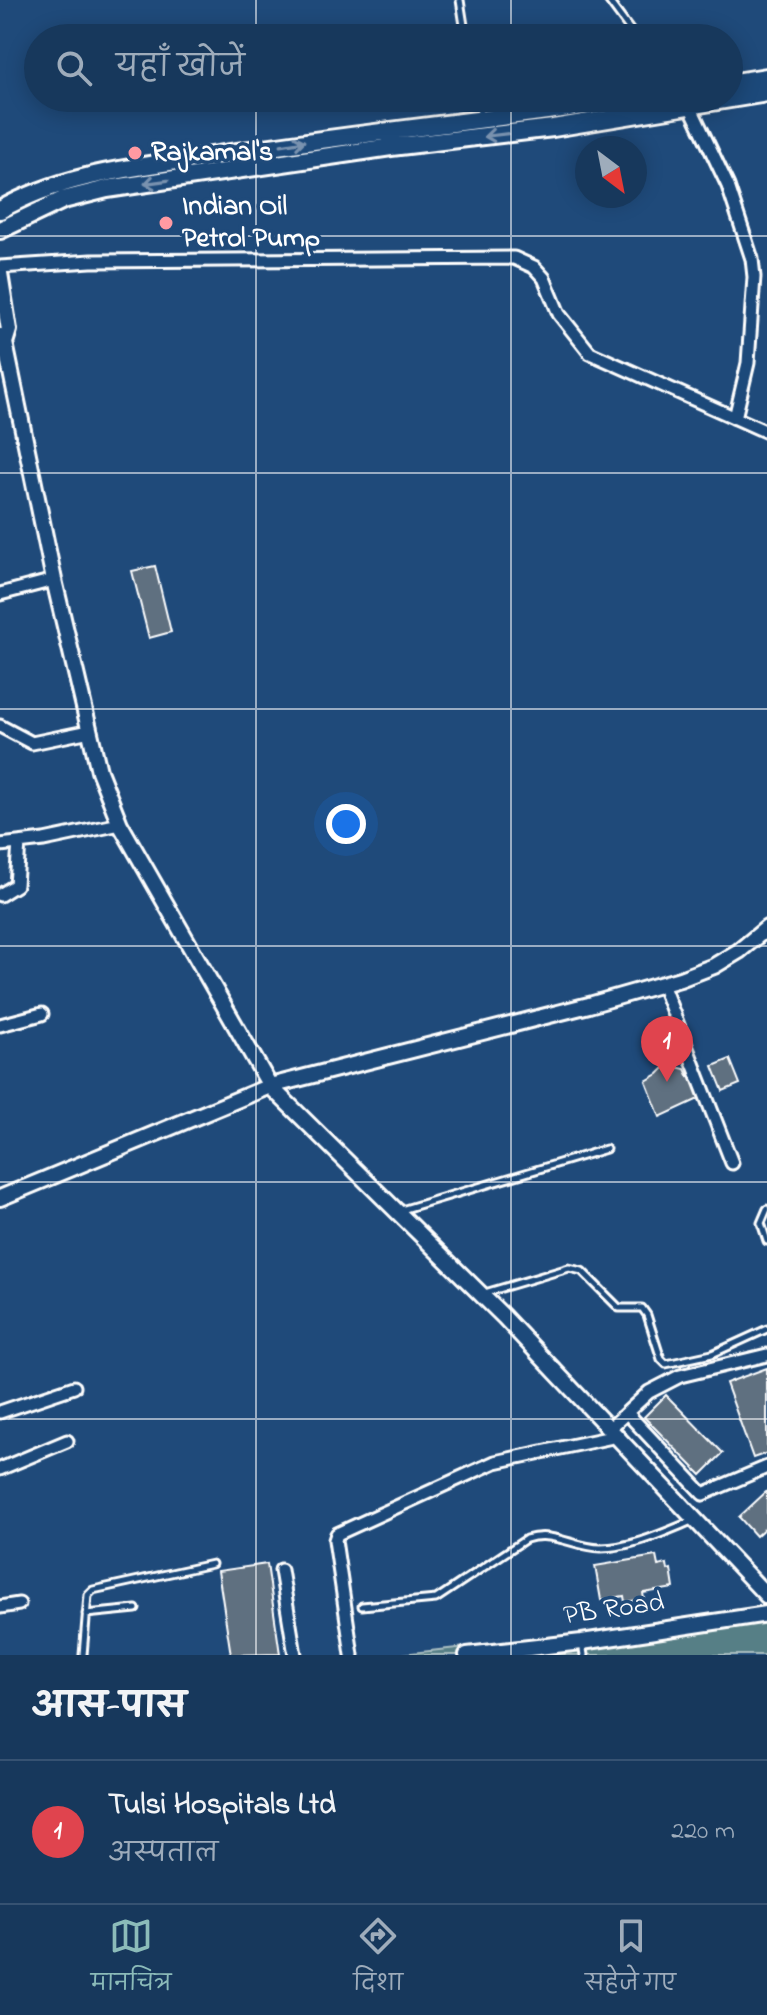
<!DOCTYPE html>
<html lang="hi">
<meta charset="utf-8">
<style>
:root{--surface:#17385c;--page:#203f62;--text:#f1f3f6;--muted:#9eacbb;--line:#365272;--accent:#8bbbb9}
body{margin:0;font-family:"Indie Flower","Playpen Sans Deva",sans-serif;background:var(--page);color:var(--text)}
.compass{position:absolute;left:575px;top:136px;width:72px;height:72px;border-radius:50%;background:var(--surface);box-shadow:0 4px 20px #0003;rotate:148deg}
.you{position:absolute;left:346px;top:824px;width:28px;height:28px;margin:-20px;border:6px solid #fff;border-radius:50%;background:#1a73e8;box-shadow:0 0 0 12px #1a73e833}
.badge{display:grid;place-items:center;width:52px;height:52px;border-radius:50%;background:var(--accent);color:#fff;font-size:26px;font-weight:700}
.pin{position:absolute;translate:-50% -66px;filter:drop-shadow(0 2px 4px #0008)}
.pin::after{content:'';position:absolute;top:42px;width:28px;height:24px;background:inherit;clip-path:polygon(0 0,100% 0,50% 100%)}
.list{margin:0;padding:0;list-style:none}
h2{display:flex;justify-content:space-between;align-items:center;height:104px;margin:0;padding:0 32px;font-size:34px}
h2 small{font-size:26px;font-weight:400;color:var(--muted)}
.list li{display:grid;grid-template-columns:52px 1fr auto;gap:24px;align-items:center;box-sizing:border-box;height:144px;padding:0 32px;border-top:2px solid var(--line)}
.list b{display:block;font-size:30px;white-space:nowrap}
.list p{margin:0;font-size:26px;white-space:nowrap;color:var(--muted)}
.list em{font-size:26px;font-style:normal;color:var(--muted)}
.icon{flex:none;width:44px;height:44px;fill:none;stroke:currentColor;stroke-width:2;stroke-linecap:round;stroke-linejoin:round}
.map{position:relative;flex:none;width:767px;height:1655px;overflow:hidden}
.search{position:absolute;background:var(--surface);box-shadow:0 4px 20px #0003;left:24px;right:24px;top:24px;height:88px;display:flex;align-items:center;gap:20px;box-sizing:border-box;padding:0 28px;border-radius:44px;color:var(--muted);font-size:30px}
.sheet{height:248px;background:var(--surface)}
nav{display:flex;justify-content:space-around;align-items:center;box-sizing:border-box;height:112px;border-top:2px solid var(--line);background:var(--surface);font-size:22px;color:var(--muted)}
nav a{display:grid;justify-items:center;gap:4px}
nav .on{color:var(--accent)}
.map>svg:first-child{display:block}
</style>
<div class="map">
<svg width="767" height="1655" viewBox="0 0 767 1655">
<rect width="100%" height="100%" fill="#1f4a7a"/>
<filter id="ink" filterUnits="userSpaceOnUse"><feTurbulence type="fractalNoise" baseFrequency=".0125" numOctaves="2"/><feDisplacementMap in="SourceGraphic" scale="16" xChannelSelector="R" yChannelSelector="G"/><feConvolveMatrix kernelMatrix="1 2 1 2 8 2 1 2 1" color-interpolation-filters="sRGB"/></filter>
<g filter="url(#ink)">
<!-- green -->
<path fill="#577f86" stroke="#abbfc2" stroke-width="2" d="M 767,1614 L 767,1655 L 393,1655 Z"/>
<!-- building -->
<path fill="#5f7080" stroke="#fff" stroke-width="2" d="M 155,566 L 171,632 L 149,638 L 132,571 Z
M 730,1059 L 740,1084 L 723,1091 L 713,1066 Z
M 667,1065 L 685,1069 L 689,1077 L 693,1074 L 703,1097 L 660,1117 L 646,1081 L 658,1074 Z
M 767,1368 L 767,1453 L 753,1458 L 726,1383 Z
M 666,1395 L 723,1453 L 701,1475 L 644,1417 Z
M 767,1491 L 767,1526 L 756,1536 L 739,1517 Z
M 656,1556 L 658,1566 L 667,1564 L 668,1570 L 671,1569 L 674,1588 L 643,1593 L 644,1599 L 625,1602 L 624,1596 L 601,1600 L 595,1566 Z
M 267,1564 L 280,1654 L 231,1655 L 218,1571 Z"/>
<g fill="none" stroke-linecap="round" stroke-linejoin="round">
<defs>
<path id="service" d="M 460,0 L 466,38
M 608,0 L 636,38
M 616,38 L 635,36
M 477,98 L 481,117
M 528,98 L 531,111
M 767,1209 L 761,1223 L 767,1241
M 398,1211 L 606,1149
M 485,1293 L 569,1268 L 582,1271 L 619,1308 L 642,1308 L 647,1315 L 661,1359 L 666,1364 L 712,1354 L 767,1329
M 362,1606 L 436,1599 L 526,1539 C 554,1530 574,1548 601,1548 C 631,1548 665,1532 692,1521
M 86,1614 L 136,1609
M 582,1643 L 584,1655
M 83,1655 L 88,1595 L 93,1590 L 212,1564"/>
<path id="minor" d="M 690,106 L 728,186 L 752,259 L 754,277 L 748,363 L 735,418
M 0,267 L 91,261 L 514,258 L 534,267 L 544,278 L 559,314 L 590,353 L 767,432
M 0,594 L 54,580
M 0,726 L 32,743 L 90,731
M 0,845 L 44,840 L 120,824
M 0,895 L 16,885 L 19,843
M 662,984 L 732,1163
M 0,1025 L 42,1014
M 0,1412 L 74,1387
M 627,1413 L 703,1494 L 767,1467
M 609,1429 L 649,1392 L 680,1376 L 767,1355
M 0,1469 L 67,1441
M 281,1570 L 295,1655
M 0,1607 L 19,1604
M 352,1655 L 335,1540 L 337,1534 L 495,1462 L 617,1436"/>
<path id="tertiary" d="M 0,273 L 9,330 L 5,343
M 0,336 L 5,343 L 54,580 L 99,771 L 120,824 L 270,1086 L 504,1317 L 767,1596
M 0,1198 L 270,1086 L 589,1005 L 680,979 L 714,966 L 739,951 L 767,928
M 467,1655 L 582,1642 L 767,1614"/>
<path id="secondary" d="M 729,83 L 767,77
M 0,210 C 64,173 139,167 211,156 C 353,133 496,120 639,98
M 0,230 L 63,200 L 107,189 L 391,147 L 553,128 L 767,93"/>
</defs>
<!-- service casing -->
<use href="#service" stroke="#fff" stroke-width="11"/>
<!-- minor casing -->
<use href="#minor" stroke="#fff" stroke-width="17"/>
<!-- tertiary casing -->
<use href="#tertiary" stroke="#fff" stroke-width="20"/>
<!-- secondary casing -->
<use href="#secondary" stroke="#fff" stroke-width="22"/>
<!-- service -->
<use href="#service" stroke="#1f4a7a" stroke-width="5"/>
<!-- minor -->
<use href="#minor" stroke="#1f4a7a" stroke-width="11"/>
<!-- tertiary -->
<use href="#tertiary" stroke="#1f4a7a" stroke-width="14"/>
<!-- secondary -->
<use href="#secondary" stroke="#1f4a7a" stroke-width="16"/>
</g>
<!-- one-way arrows -->
<defs><path id="oneway-shaft" d="M-6 0H5M1.5-3L5.5 0L1.5 3" fill="none" stroke-width="1.6" stroke-linecap="round" stroke-linejoin="round" transform="scale(2)"/></defs>
<g stroke="#7992af">
<use href="#oneway-shaft" transform="translate(496 135) rotate(173)"/>
<use href="#oneway-shaft" transform="translate(293 143) rotate(-9)"/>
<use href="#oneway-shaft" transform="translate(156 182) rotate(172)"/>
</g>
</g>
<!-- grid -->
<path fill="none" stroke="#fff" stroke-width="2" stroke-opacity="0.55" d="M 256,0 L 256,38M 511,0 L 511,38M 256,98 L 256,1655M 511,98 L 511,1655M 0,236 L 767,236M 0,473 L 767,473M 0,709 L 767,709M 0,946 L 767,946M 0,1182 L 767,1182M 0,1419 L 767,1419"/>
<!-- markers -->
<g fill="#ff9aa2" stroke="#1f4a7a" stroke-width="3">
<circle cx="135" cy="153" r="8"/>
<circle cx="166" cy="223" r="8"/>
</g>
<g text-anchor="middle" dominant-baseline="central" stroke-width="7" stroke-linejoin="round" paint-order="stroke">
<!-- poi labels -->
<g font-size="28" font-weight="bold" fill="#fff" stroke="#1f4a7a" text-anchor="start">
<text x="151" y="153">Rajkamal's</text>
<text x="182" y="207">Indian Oil<tspan x="182" dy="32">Petrol Pump</tspan></text>
</g>
<!-- street labels -->
<g font-size="28" fill="#fff" stroke="#1f4a7a">
<text transform="translate(614 1610) rotate(-8)">PB Road</text>
</g>
</g>
</svg>
<svg class="compass" viewBox="-18 -18 36 36"><path d="M0-13l5 13h-10z" fill="#e53935"/><path d="M0 13l5-13h-10z" fill="#9eacbb"/></svg>
<div class="you"></div>
<div class="pin badge" style="left:667px;top:1082px;background:#e0444e">1</div>
<div class="search"><svg class="icon" aria-label="search" viewBox="0 0 24 24"><circle cx="10" cy="10" r="6"/><path d="M15 15l6 6"/></svg>यहाँ खोजें</div>
</div>
<section class="sheet">
<h2>आस-पास<small></small></h2>
<ul class="list">
<li><span class="badge" style="background:#e0444e">1</span><div><b>Tulsi Hospitals Ltd</b><p>अस्पताल</p></div><em>220 m</em></li>
</ul>
</section>
<nav>
<a class="on"><svg class="icon" aria-label="map" viewBox="0 0 24 24"><path d="M3 6l6-2 6 2 6-2v14l-6 2-6-2-6 2zM9 4v14M15 6v14"/></svg>मानचित्र</a>
<a><svg class="icon" aria-label="directions" viewBox="0 0 24 24"><path d="M12 3l9 9-9 9-9-9zM9 14v-3h6M13 9l2 2-2 2"/></svg>दिशा</a>
<a><svg class="icon" aria-label="saved" viewBox="0 0 24 24"><path d="M7 4h10v16l-5-4-5 4z"/></svg>सहेजे गए</a>
</nav>
